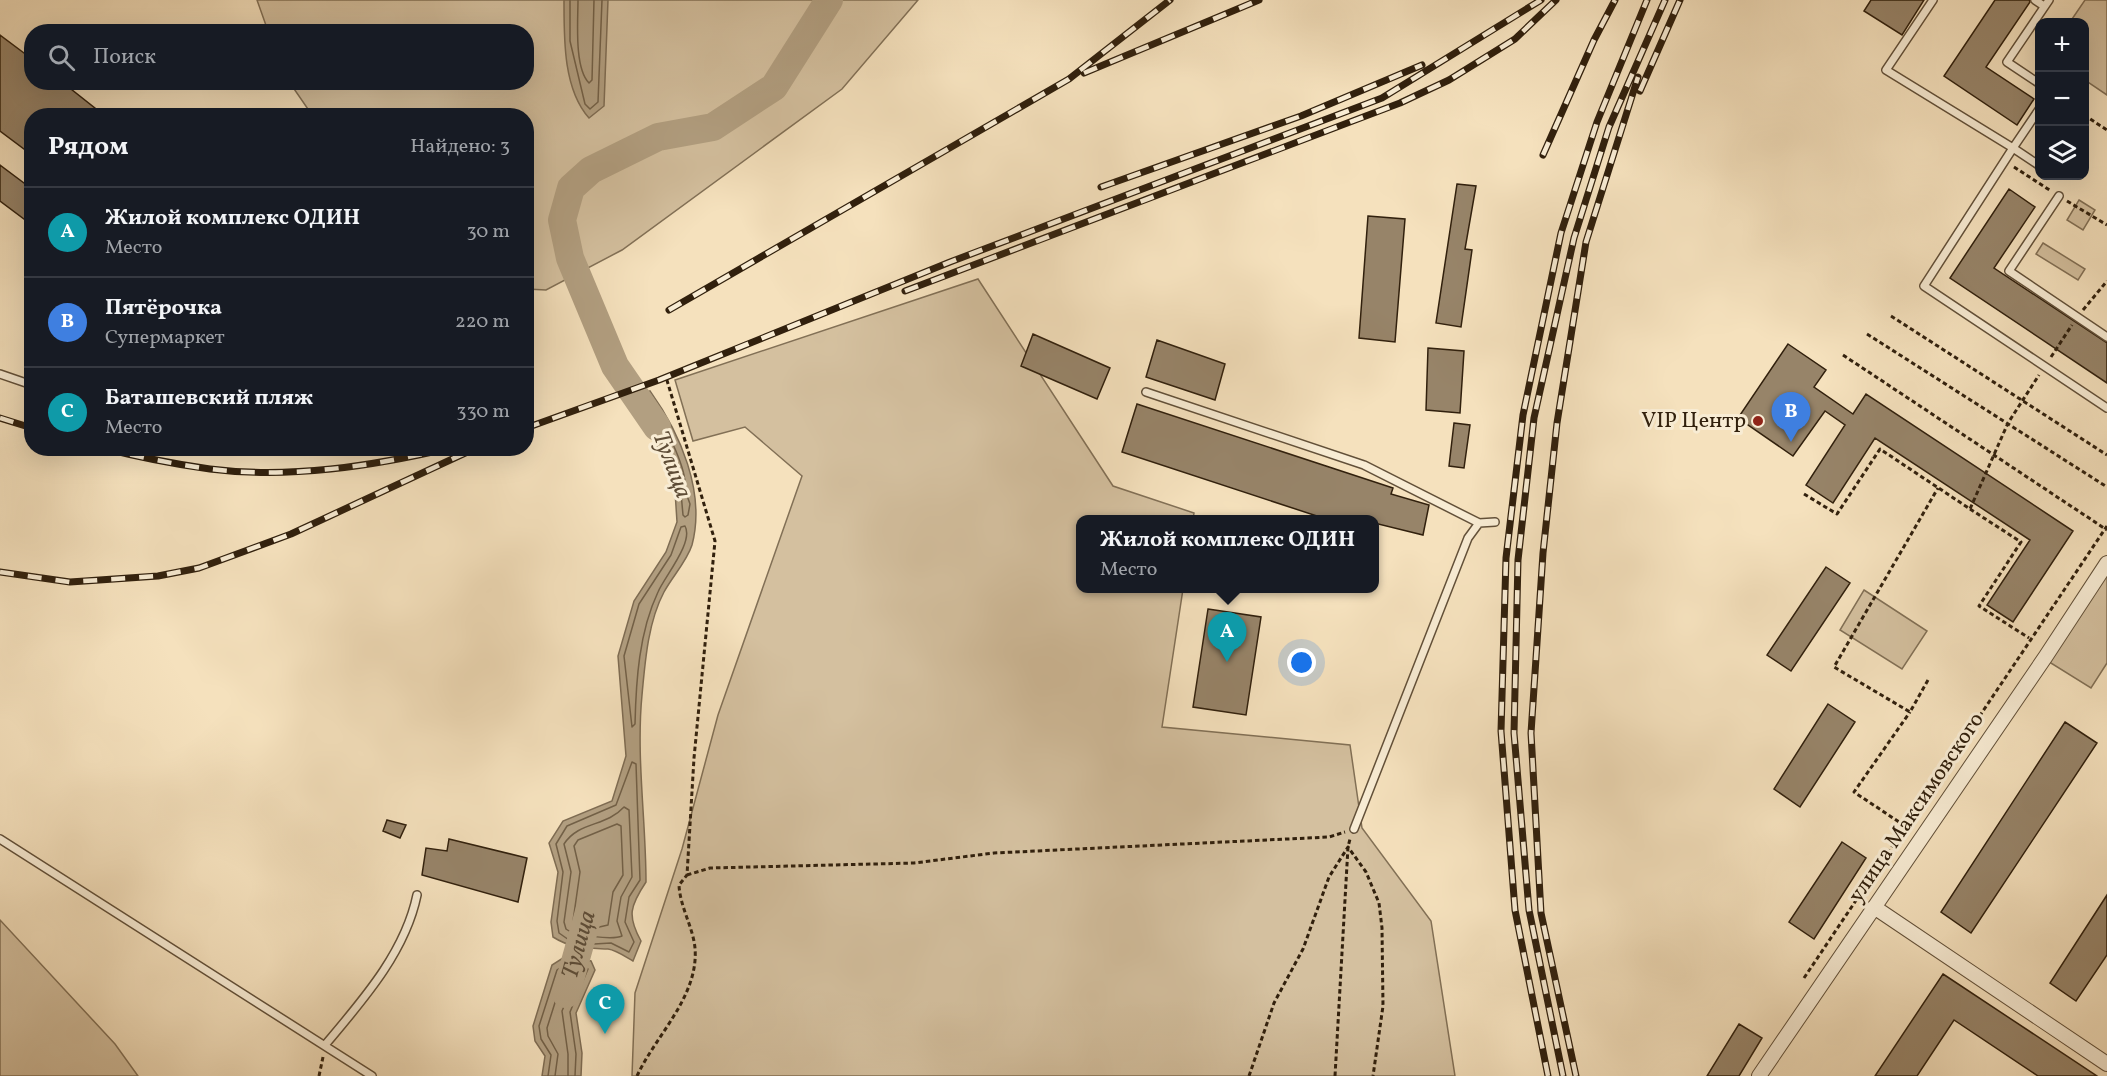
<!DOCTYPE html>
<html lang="ru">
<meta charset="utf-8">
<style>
:root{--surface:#171b24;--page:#242831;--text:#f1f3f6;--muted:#9ea1a6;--line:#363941;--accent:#1a73e8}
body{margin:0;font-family:Vollkorn,serif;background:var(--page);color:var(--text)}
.controls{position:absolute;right:18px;top:18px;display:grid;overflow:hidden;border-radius:12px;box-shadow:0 6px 24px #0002}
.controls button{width:54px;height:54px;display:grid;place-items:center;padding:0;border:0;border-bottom:2px solid var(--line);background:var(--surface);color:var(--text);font:30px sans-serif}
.you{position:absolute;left:1302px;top:663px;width:21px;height:21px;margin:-15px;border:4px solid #fff;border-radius:50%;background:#1a73e8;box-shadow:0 0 0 9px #1a73e833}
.badge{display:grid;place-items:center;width:39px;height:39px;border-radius:50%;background:var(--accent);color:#fff;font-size:20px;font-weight:700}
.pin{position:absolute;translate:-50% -50px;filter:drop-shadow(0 2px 3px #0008)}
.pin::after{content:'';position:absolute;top:32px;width:21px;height:18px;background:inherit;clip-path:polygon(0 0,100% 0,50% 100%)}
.popup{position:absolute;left:1076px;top:515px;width:303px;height:78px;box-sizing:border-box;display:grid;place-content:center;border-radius:12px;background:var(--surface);filter:drop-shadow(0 2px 4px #0005);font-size:20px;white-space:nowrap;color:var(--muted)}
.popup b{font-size:22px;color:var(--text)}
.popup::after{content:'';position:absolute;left:50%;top:100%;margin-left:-12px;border:12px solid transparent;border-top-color:var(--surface)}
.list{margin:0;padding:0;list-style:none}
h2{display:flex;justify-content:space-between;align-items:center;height:78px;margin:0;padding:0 24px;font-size:26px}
h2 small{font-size:20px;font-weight:400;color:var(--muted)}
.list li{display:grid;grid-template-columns:39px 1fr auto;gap:18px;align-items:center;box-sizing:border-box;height:90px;padding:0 24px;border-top:2px solid var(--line)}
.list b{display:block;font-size:22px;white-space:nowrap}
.list p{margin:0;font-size:20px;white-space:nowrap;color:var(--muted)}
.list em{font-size:20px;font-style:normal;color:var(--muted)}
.icon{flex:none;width:33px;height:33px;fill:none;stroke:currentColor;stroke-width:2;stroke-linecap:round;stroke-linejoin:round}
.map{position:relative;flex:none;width:2107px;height:1076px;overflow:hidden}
.search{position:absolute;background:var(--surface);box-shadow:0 6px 24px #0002;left:24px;top:24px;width:510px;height:66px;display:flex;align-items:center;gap:15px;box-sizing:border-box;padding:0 21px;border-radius:24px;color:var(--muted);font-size:22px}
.panel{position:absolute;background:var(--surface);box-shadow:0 6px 24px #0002;left:24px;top:108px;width:510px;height:348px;border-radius:24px}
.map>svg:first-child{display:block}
</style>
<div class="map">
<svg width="2107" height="1076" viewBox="0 0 2107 1076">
<rect width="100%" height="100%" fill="#f5e1bd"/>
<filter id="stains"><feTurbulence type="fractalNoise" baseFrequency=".00333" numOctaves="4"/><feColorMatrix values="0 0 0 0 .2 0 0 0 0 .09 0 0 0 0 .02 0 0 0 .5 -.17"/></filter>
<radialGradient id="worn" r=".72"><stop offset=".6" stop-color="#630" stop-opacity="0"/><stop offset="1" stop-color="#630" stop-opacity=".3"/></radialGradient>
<!-- green -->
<path fill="#d4c09f" stroke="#827056" stroke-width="1.5" d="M 257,0 L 918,0 L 842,89 L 622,250 L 546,290 L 527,289 L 526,116 L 312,115 L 290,83 L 526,82 L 526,32 L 268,31 Z
M 2085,0 L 2107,0 L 2107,95 L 2085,80 L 2084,22 L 2070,22 Z
M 2079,200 L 2095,210 L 2083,230 L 2067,220 Z
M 2043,243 L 2085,269 L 2078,280 L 2036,254 Z
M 978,279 L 1113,486 L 1194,513 L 1193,519 L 1080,520 L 1080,588 L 1183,589 L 1162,727 L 1350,745 L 1362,828 L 1431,921 L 1455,1076 L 632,1076 L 635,993 L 682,849 L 718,715 L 802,476 L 745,427 L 693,441 L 675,380 Z
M 2107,572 L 2107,663 L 2091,688 L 2046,660 Z
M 1864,590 L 1927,631 L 1902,669 L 1840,630 Z
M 0,920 L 115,1044 L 138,1076 L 0,1076 Z"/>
<!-- water -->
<path fill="#b29f81" stroke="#7e6c53" stroke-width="1.5" d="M 564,0 L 608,0 L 604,106 L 589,118 C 563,89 564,38 564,0 Z
M 650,391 C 680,433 706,492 692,545 C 687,561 672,577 664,592 C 648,622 645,662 642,695 C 636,757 646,820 646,882 C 630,906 627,916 641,941 L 633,961 C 626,957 616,950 608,949 C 587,948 572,949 553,937 L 551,922 L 558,872 L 549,843 L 563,821 L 612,801 L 626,756 L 618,656 L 634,601 L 666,552 L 677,522 L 675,491 L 657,445 L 627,399 Z
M 566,956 L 591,961 L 595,970 L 576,1013 L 582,1053 L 581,1076 L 542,1076 L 545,1056 L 535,1041 L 533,1026 L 552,965 Z"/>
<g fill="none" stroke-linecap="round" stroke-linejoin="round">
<!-- shore -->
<path stroke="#726047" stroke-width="1.5" d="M 570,0 L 570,41 L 585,104 L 590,109 L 598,102 L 602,0
M 578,0 C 578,20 574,68 589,83 L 592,80 L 594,0
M 648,399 C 659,414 691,473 684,490 L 681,488 L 662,443 L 638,405 L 639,401 Z
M 685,490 L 690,504 L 688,515 L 685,517 L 683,515 L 681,493 Z
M 685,526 C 694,542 665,576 658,592 C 639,632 636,681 635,724 L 632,727 L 624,656 L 639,604 L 671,555 L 681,527 Z
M 632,762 L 636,764 L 640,880 L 629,897 L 625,922 L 634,942 L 629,952 L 611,943 L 594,944 L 569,940 L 559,933 L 557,921 L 563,872 L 556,844 L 567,826 L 616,805 Z
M 624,807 L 629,810 L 632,877 L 621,897 L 617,921 L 622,936 C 613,940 575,936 566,929 L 564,922 L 571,872 L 564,844 C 579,821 606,827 624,807 Z
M 617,824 L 621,826 L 623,875 L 613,892 L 608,925 L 595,928 L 575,925 L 573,921 L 580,872 L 574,846 L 578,840 Z
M 548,1076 L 551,1055 L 541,1039 L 539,1026 L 557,970 L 568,962 L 585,966 L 588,969 L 570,1012 L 576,1054 L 575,1076
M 555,1076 L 558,1054 L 548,1036 L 547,1028 L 564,974 L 570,970 L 578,974 L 562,1011 L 568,1054 L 568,1076"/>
<!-- river -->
<g stroke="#b29f81" stroke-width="28">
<path d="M 657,427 L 615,366 L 570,258 L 562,220 L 571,188 L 591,170 L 658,137 L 713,127 L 774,87 L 829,0"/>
<path id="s1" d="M 566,994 L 589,912"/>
</g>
</g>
<!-- building -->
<path fill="#978469" stroke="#31200d" stroke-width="1.5" d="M 1871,0 L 1924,0 L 1902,35 L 1864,11 Z
M 1995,0 L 2029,0 L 2030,2 L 1986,67 L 2034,99 L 2017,125 L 1944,76 Z
M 0,35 L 32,59 L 32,82 L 62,82 L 105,116 L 32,116 L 32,155 L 0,131 Z
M 0,165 L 32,189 L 32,225 L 0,201 Z
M 1457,184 L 1476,186 L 1465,249 L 1472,250 L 1461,327 L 1436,323 Z
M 2009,189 L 2035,207 L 1994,268 L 2107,343 L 2107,383 L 1950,278 Z
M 1368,216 L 1405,219 L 1395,342 L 1359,338 Z
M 1033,334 L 1110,368 L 1097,399 L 1021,366 Z
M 1157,340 L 1225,364 L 1215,400 L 1146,377 Z
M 1788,344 L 1826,370 L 1814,387 L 1853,414 L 1866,394 L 2073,531 L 2013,622 L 1987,605 L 2030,540 L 1875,438 L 1833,503 L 1806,485 L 1845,425 L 1825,411 L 1793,456 L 1738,418 Z
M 1428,348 L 1464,351 L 1460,413 L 1426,410 Z
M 1137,404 L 1393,488 L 1391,494 L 1429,505 L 1423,535 L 1374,523 L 1374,519 L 1326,519 L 1122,452 Z
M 1454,423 L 1470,425 L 1464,468 L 1449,466 Z
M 1826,567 L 1850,583 L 1791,671 L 1767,655 Z
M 1208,609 L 1261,617 L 1246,715 L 1193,707 Z
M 1828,704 L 1855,722 L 1800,807 L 1774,789 Z
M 2065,722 L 2097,743 L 1971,933 L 1941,912 Z
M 387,820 L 406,825 L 400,838 L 383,831 Z
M 449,839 L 527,858 L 518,902 L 422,875 L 426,848 L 447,851 Z
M 1842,842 L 1866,858 L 1814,939 L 1789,922 Z
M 2107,895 L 2107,955 L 2076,1001 L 2050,983 Z
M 1943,974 L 2097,1076 L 2038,1076 L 1954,1020 L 1917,1076 L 1875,1076 Z
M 1739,1024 L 1762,1038 L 1739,1076 L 1707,1076 Z"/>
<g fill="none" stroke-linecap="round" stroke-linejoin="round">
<defs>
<path id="lane" d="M 1933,0 L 1886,70 L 2013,148 L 1924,286 L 2107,408
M 2035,0 L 2044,6
M 2040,84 L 2007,62 L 2049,0
M 2040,108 L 2013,148 L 2040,166
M 2059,196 L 2009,271 L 2107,337
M 0,374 L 32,385
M 1146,392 L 1364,465 L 1479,523 L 1495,522
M 1354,829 L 1468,538 L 1479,523
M 0,839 L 372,1076
M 325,1045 C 362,1001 405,953 417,895"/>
<path id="street" d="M 1874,907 L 2107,1064
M 1759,1076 L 2046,656 L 2107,563"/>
</defs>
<!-- lane casing -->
<use href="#lane" stroke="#625039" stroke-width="10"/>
<!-- street casing -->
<use href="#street" stroke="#625039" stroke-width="16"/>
<!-- path -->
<path stroke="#31200d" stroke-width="3" stroke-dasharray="4.5 3" stroke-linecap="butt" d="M 2084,115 L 2107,130
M 2014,167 L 2051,191
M 2067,201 L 2107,225
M 2083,310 L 2107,281
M 1891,316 L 2107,455
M 1867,334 L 2107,487
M 1843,355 L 2107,530
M 2051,357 L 2072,325
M 1804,494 L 1837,514 L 1880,449 L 1970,509 L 2008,423 L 2039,375
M 1970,509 L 2021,542 L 1979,606 L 2029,638
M 1928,680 L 1910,712 L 1834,667 L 1938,488
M 1905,826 L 1854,792 L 1910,712
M 687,875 L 710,868 L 914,863 L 994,853 L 1329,837 L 1345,832
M 1804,978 L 2107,526
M 319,1076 L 323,1057
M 637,1076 C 656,1035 699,996 695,948 C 693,927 680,907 679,885 L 687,875 L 694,758 L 715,541 L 666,377
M 1249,1076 L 1274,1003 L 1303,949 L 1329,877 L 1348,847 L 1366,872 L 1379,903 L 1382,928 L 1383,1006 L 1373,1076
M 1335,1076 L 1348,847 L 1350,839"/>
<!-- lane -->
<use href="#lane" stroke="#f8ecd4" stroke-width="7"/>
<!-- street -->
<use href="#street" stroke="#f8ecd4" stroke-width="14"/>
<defs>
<path id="rail" d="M 1084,73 L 1259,0
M 1640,91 L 1680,0
M 1543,155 L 1594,40 L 1615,0
M 1101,187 L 1301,116 L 1422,65
M 905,291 L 1400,103 L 1449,80 L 1515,39 L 1556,0
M 669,310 L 1069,79 L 1170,0
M 0,418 L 32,428
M 526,428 L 659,380 L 950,262 L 1382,98 L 1541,0
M 103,448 C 138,457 174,464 210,469 C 289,479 373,466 450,448
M 0,572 L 70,582 L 158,576 L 199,568 L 291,534 L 476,448
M 1548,1076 L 1515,910 L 1501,731 L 1506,558 L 1523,415 L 1561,233 L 1597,122 L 1647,0
M 1563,1076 L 1529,910 L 1514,733 L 1518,560 L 1534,418 L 1574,238 L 1609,127 L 1665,0
M 1576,1076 L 1541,913 L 1531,733 L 1543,553 L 1557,423 L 1586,242 L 1638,77"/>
</defs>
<!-- rail casing -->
<use href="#rail" stroke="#31200d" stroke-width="7"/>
<!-- rail -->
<use href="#rail" stroke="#f8ecd4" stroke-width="4.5" stroke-dasharray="14" stroke-linecap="butt"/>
</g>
<!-- markers -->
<circle fill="#8f2418" stroke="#f8ecd4" stroke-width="2" cx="1758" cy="421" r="6"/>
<g text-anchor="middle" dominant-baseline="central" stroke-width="6" stroke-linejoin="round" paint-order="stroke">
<!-- poi labels -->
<g font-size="22" fill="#31200d" stroke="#f8ecd4" text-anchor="end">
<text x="1746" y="421">VIP Центр</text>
</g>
<!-- street labels -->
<g font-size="22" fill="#31200d" stroke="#f8ecd4">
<text transform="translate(1917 808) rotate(-56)">улица Максимовского</text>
</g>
<!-- water labels -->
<g font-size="24" font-style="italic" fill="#5e4c36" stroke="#f8ecd4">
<text transform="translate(671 465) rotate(69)">Тулица</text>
<text stroke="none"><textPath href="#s1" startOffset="51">Тулица</textPath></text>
</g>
</g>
<rect width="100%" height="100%" filter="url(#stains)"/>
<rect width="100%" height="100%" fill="url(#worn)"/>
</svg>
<div class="controls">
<button>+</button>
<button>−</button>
<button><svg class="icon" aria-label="layers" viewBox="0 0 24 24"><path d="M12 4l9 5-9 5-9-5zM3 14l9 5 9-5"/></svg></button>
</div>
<div class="you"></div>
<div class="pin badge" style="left:1227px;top:662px;background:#0f9aa8">A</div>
<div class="popup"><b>Жилой комплекс ОДИН</b>Место</div>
<div class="pin badge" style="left:1791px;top:442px;background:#3f7fe0">B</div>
<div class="pin badge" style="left:605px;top:1034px;background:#0f9aa8">C</div>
<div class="search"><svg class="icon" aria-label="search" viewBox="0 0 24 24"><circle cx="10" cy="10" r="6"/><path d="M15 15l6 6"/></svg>Поиск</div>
<section class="panel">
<h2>Рядом<small>Найдено: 3</small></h2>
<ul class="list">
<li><span class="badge" style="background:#0f9aa8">A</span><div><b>Жилой комплекс ОДИН</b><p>Место</p></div><em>30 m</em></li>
<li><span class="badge" style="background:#3f7fe0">B</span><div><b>Пятёрочка</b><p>Супермаркет</p></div><em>220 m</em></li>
<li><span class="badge" style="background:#0f9aa8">C</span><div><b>Баташевский пляж</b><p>Место</p></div><em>330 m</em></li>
</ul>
</section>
</div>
